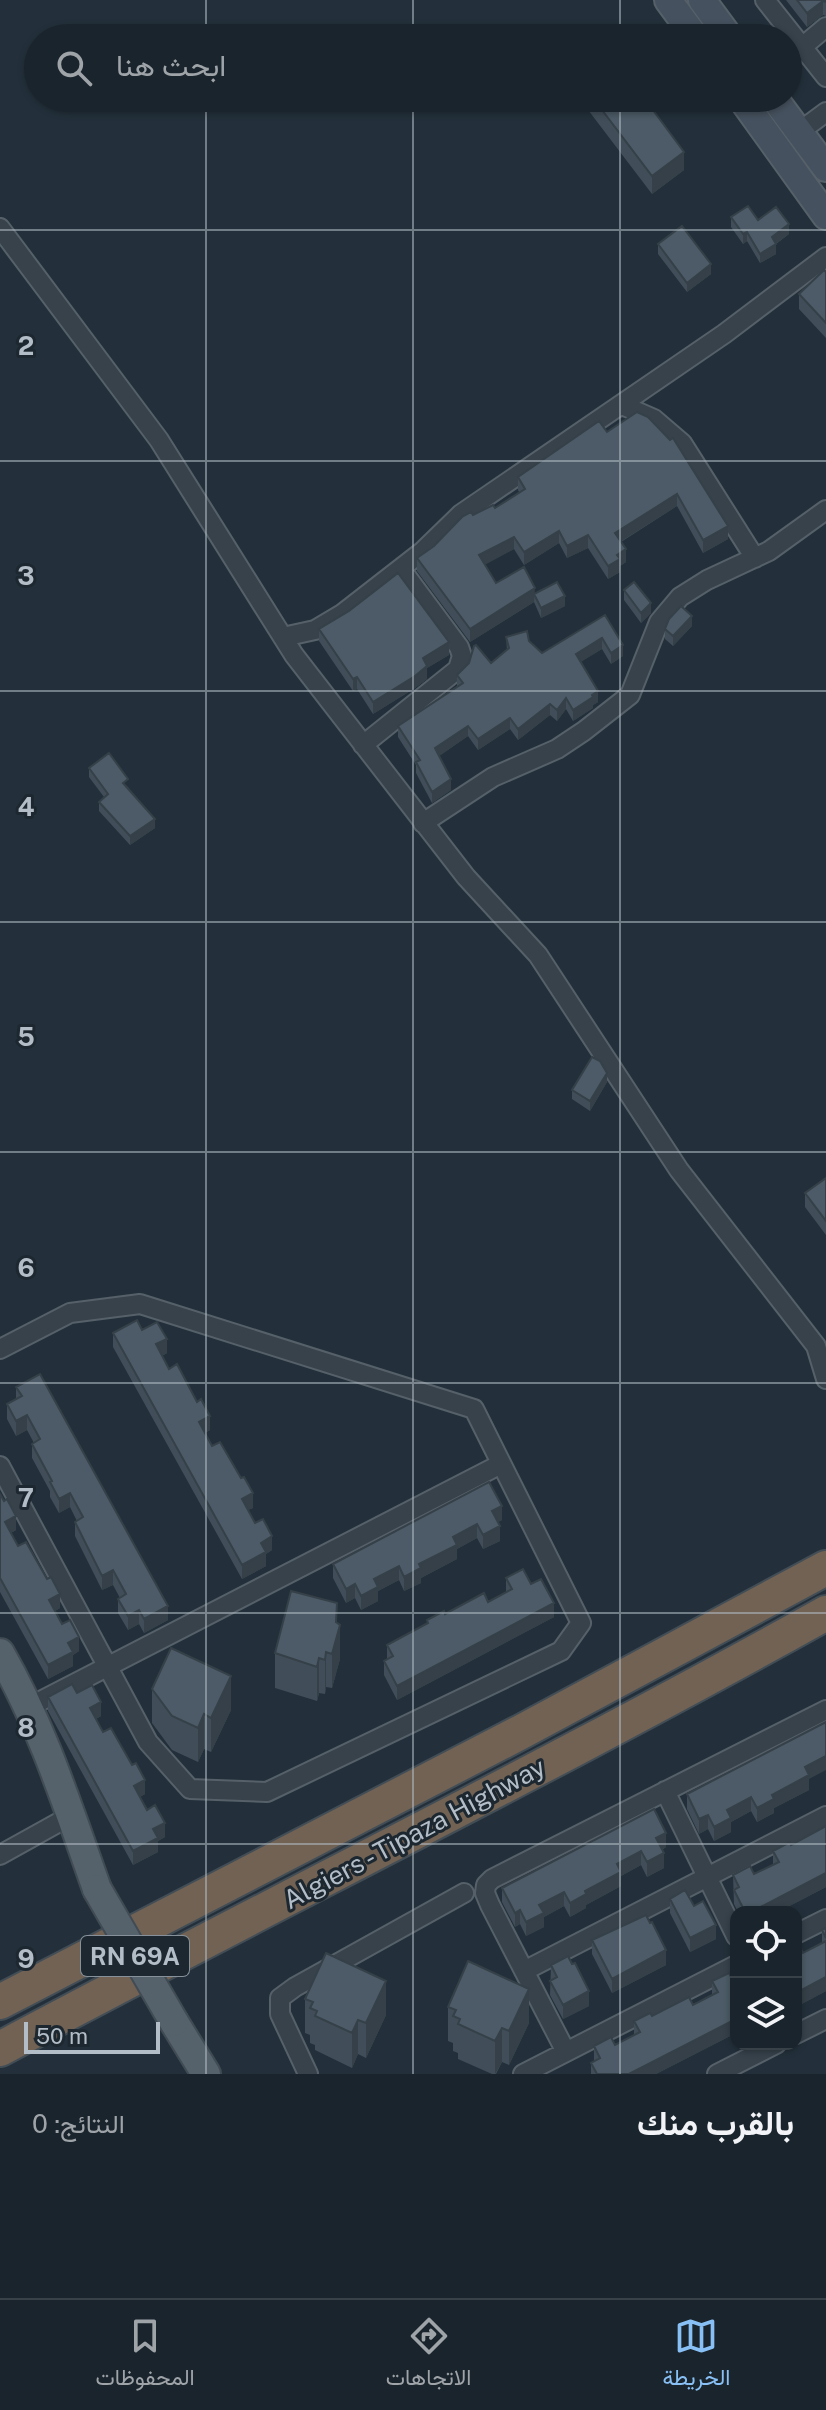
<!DOCTYPE html>
<html lang="ar">
<meta charset="utf-8">
<style>
:root{--surface:#1a242c;--page:#273038;--text:#f1f3f6;--muted:#9fa4a9;--line:#384148;--accent:#88c0f6}
body{margin:0;font-family:"Public Sans",Vazirmatn,sans-serif;background:var(--page);color:var(--text);direction:rtl}
.controls{position:absolute;right:24px;bottom:24px;display:grid;overflow:hidden;border-radius:16px;box-shadow:0 2px 6px #0004}
.controls button{width:72px;height:72px;display:grid;place-items:center;padding:0;border:0;border-bottom:2px solid var(--line);background:var(--surface);color:var(--text);font:40px sans-serif}
.scale{position:absolute;left:24px;bottom:20px;width:136px;box-sizing:border-box;padding-left:8px;border:4px solid #b2bdc7;border-top:0;font-size:22px;line-height:28px;white-space:nowrap;color:#b2bdc7;-webkit-text-stroke:6px #1c2730;paint-order:stroke}
.list{margin:0;padding:0;list-style:none}
h2{display:flex;justify-content:space-between;align-items:center;height:104px;margin:0;padding:0 32px;font-size:34px}
h2 small{font-size:26px;font-weight:400;color:var(--muted)}
.icon{flex:none;width:44px;height:44px;fill:none;stroke:currentColor;stroke-width:2;stroke-linecap:round;stroke-linejoin:round}
.map{position:relative;flex:none;width:826px;height:2074px;overflow:hidden;direction:ltr}
.search{position:absolute;background:var(--surface);box-shadow:0 2px 6px #0004;left:24px;right:24px;top:24px;height:88px;display:flex;align-items:center;gap:20px;box-sizing:border-box;padding:0 28px;border-radius:44px;color:var(--muted);font-size:30px}
.sheet{height:224px;background:var(--surface)}
nav{display:flex;justify-content:space-around;align-items:center;box-sizing:border-box;height:112px;border-top:2px solid var(--line);background:var(--surface);font-size:22px;color:var(--muted)}
nav a{display:grid;justify-items:center;gap:4px}
nav .on{color:var(--accent)}
.map>svg:first-child{display:block}
</style>
<div class="map">
<svg width="826" height="2074" viewBox="0 0 826 2074">
<rect width="100%" height="100%" fill="#23303b"/>
<g fill="none" stroke-linecap="round" stroke-linejoin="round">
<defs>
<path id="minor" d="M 765,0 L 826,77
M 801,48 L 826,27
M 799,132 L 826,112
M 0,228 L 159,440 L 294,655 L 466,877 L 538,955 L 679,1170 L 816,1346 L 826,1379
M 622,405 L 654,419 L 682,443 L 755,558
M 283,637 L 315,630 L 342,614 L 423,551 L 461,514 L 724,334 L 826,257
M 363,745 L 458,669 L 462,656 L 459,647 L 401,569
M 423,823 L 493,777 L 557,749 L 584,731 L 630,695 L 659,622 L 680,597 L 707,580 L 769,551 L 826,510
M 0,1349 L 70,1313 L 140,1304 L 474,1409 L 581,1623 L 561,1651 L 267,1792 L 190,1789 L 148,1742 L 0,1466
M 29,1707 L 501,1464
M 665,1791 L 736,1936
M 0,1855 L 72,1815
M 796,1934 L 826,1919
M 524,1971 L 826,1816
M 796,2034 L 826,2019
M 566,2052 L 490,1905 L 485,1893 L 486,1885 L 492,1879 L 826,1710
M 308,2074 L 280,2014 L 280,1998 L 295,1987 L 464,1893
M 523,2074 L 736,1965
M 717,2074 L 776,2044"/>
<path id="secondary" d="M 668,0 L 696,38
M 702,0 L 730,38
M 741,98 L 826,216
M 774,98 L 826,168"/>
<path id="primary" d="M 0,1653 C 43,1728 68,1808 97,1889
M 174,2022 L 206,2074"/>
<path id="motorway" d="M 0,2002 L 521,1732 L 826,1568
M 0,2049 C 275,1902 554,1765 826,1613"/>
</defs>
<!-- minor casing -->
<use href="#minor" stroke="#556069" stroke-width="22"/>
<!-- secondary casing -->
<use href="#secondary" stroke="#556069" stroke-width="30"/>
<!-- primary casing -->
<use href="#primary" stroke="#404b54" stroke-width="32"/>
<!-- motorway casing -->
<use href="#motorway" stroke="#424d56" stroke-width="38"/>
<!-- minor -->
<use href="#minor" stroke="#37424b" stroke-width="18"/>
<!-- secondary -->
<use href="#secondary" stroke="#45515e" stroke-width="26"/>
<!-- primary -->
<use href="#primary" stroke="#55616b" stroke-width="28"/>
<!-- motorway -->
<use href="#motorway" stroke="#716254" stroke-width="34"/>
<defs>
<path id="primary-bridge" d="M 97,1889 L 174,2022"/>
</defs>
<!-- primary-bridge casing -->
<use href="#primary-bridge" stroke="#404b54" stroke-width="32" stroke-linecap="butt"/>
<!-- primary-bridge -->
<use href="#primary-bridge" stroke="#55616b" stroke-width="28"/>
</g>
<!-- wall -->
<path fill="#414e59" d="M 786,0 L 826,0 L 826,16 L 823,15 L 807,27 Z
M 579,98 L 644,98 L 684,170 L 652,194 Z
M 731,217 L 758,220 L 789,234 L 776,244 L 776,254 L 760,263 L 747,241 L 743,244 L 731,227 Z
M 658,244 L 711,274 L 687,292 L 658,254 Z
M 826,272 L 826,338 L 799,309 L 799,294 Z
M 607,432 L 728,539 L 703,553 L 677,506 L 621,542 L 626,562 L 620,566 L 620,572 L 608,579 L 588,548 L 567,558 L 559,543 L 524,565 L 514,549 L 485,564 L 496,583 L 535,594 L 565,606 L 541,618 L 534,602 L 470,642 L 417,571 L 417,558 L 473,515 L 495,508 L 519,492 L 518,490 L 518,477 Z
M 624,590 L 651,613 L 641,623 L 624,600 Z
M 605,615 L 623,656 L 611,664 L 602,649 L 580,662 L 598,702 L 593,705 L 593,708 L 573,721 L 566,709 L 557,721 L 550,715 L 518,740 L 510,729 L 478,750 L 468,736 L 439,756 L 451,790 L 432,803 L 416,773 L 416,765 L 398,737 L 398,726 L 457,686 L 457,675 L 491,663 L 507,650 L 506,637 L 529,641 L 542,653 Z
M 692,626 L 673,646 L 665,639 L 665,629 Z
M 319,629 L 449,655 L 427,668 L 427,679 L 415,688 L 373,714 L 357,689 L 353,691 L 319,641 Z
M 89,768 L 128,787 L 155,828 L 130,845 L 99,811 L 99,802 L 104,797 L 89,777 Z
M 607,1082 L 590,1111 L 572,1099 L 572,1090 Z
M 826,1178 L 826,1235 L 805,1207 L 805,1193 Z
M 142,1330 L 167,1353 L 162,1356 L 169,1369 L 210,1430 L 205,1433 L 212,1446 L 253,1508 L 248,1510 L 272,1550 L 266,1554 L 266,1566 L 242,1579 L 113,1347 L 113,1333 Z
M 16,1387 L 168,1620 L 144,1633 L 139,1624 L 128,1630 L 118,1613 L 118,1599 L 120,1598 L 113,1585 L 102,1590 L 75,1536 L 75,1522 L 77,1521 L 70,1507 L 59,1513 L 50,1497 L 50,1491 L 32,1458 L 32,1444 L 34,1443 L 27,1430 L 16,1436 L 7,1419 L 7,1404 L 16,1399 Z
M 489,1482 L 502,1520 L 498,1522 L 500,1541 L 483,1549 L 477,1538 L 457,1549 L 457,1559 L 421,1578 L 421,1583 L 404,1591 L 399,1580 L 378,1591 L 378,1601 L 361,1610 L 355,1598 L 346,1603 L 333,1578 L 333,1564 Z
M 0,1494 L 16,1530 L 11,1533 L 18,1546 L 60,1608 L 55,1611 L 79,1651 L 73,1655 L 73,1666 L 48,1679 L 0,1592 Z
M 506,1578 L 531,1584 L 554,1617 L 397,1700 L 384,1675 L 384,1661 L 387,1659 L 387,1645 L 427,1624 L 427,1620 L 488,1602 L 506,1592 Z
M 337,1623 L 340,1659 L 332,1688 L 326,1687 L 325,1694 L 319,1693 L 317,1701 L 275,1688 L 275,1653 Z
M 152,1689 L 231,1710 L 211,1752 L 204,1749 L 198,1762 L 172,1750 L 152,1723 Z
M 77,1693 L 101,1716 L 96,1719 L 103,1732 L 145,1794 L 140,1797 L 165,1837 L 158,1841 L 158,1852 L 133,1865 L 48,1711 L 48,1697 Z
M 809,1779 L 809,1790 L 774,1808 L 774,1813 L 757,1822 L 751,1811 L 731,1822 L 731,1832 L 714,1841 L 708,1829 L 699,1834 L 687,1809 L 687,1794 Z
M 654,1809 L 666,1847 L 662,1850 L 664,1868 L 647,1877 L 641,1865 L 621,1876 L 621,1886 L 586,1905 L 586,1908 L 570,1917 L 564,1906 L 544,1917 L 544,1927 L 526,1936 L 520,1924 L 515,1927 L 502,1902 L 502,1888 Z
M 826,1826 L 826,1887 L 778,1912 L 738,1912 L 734,1904 L 733,1875 L 754,1874 L 773,1865 L 773,1851 L 791,1845 Z
M 670,1899 L 694,1906 L 716,1939 L 690,1952 L 670,1913 Z
M 826,1928 L 826,1991 L 796,2007 L 796,1947 L 803,1953 L 822,1944 L 822,1930 Z
M 592,1940 L 666,1965 L 612,1993 L 592,1954 Z
M 551,1965 L 589,2006 L 563,2019 L 550,1995 Z
M 712,1981 L 736,2033 L 656,2074 L 591,2074 L 591,2063 L 594,2061 L 594,2046 L 615,2045 L 634,2035 L 634,2021 L 693,2005 L 712,1995 Z
M 305,1999 L 386,2015 L 366,2058 L 358,2054 L 352,2068 L 315,2050 L 315,2045 L 310,2043 L 310,2035 L 305,2033 Z
M 448,2007 L 529,2023 L 509,2065 L 502,2062 L 496,2074 L 492,2074 L 458,2059 L 458,2053 L 453,2051 L 453,2043 L 448,2041 Z"/>
<!-- shaded-wall -->
<path fill="#354048" d="M 823,1 L 823,15 L 807,27 L 807,13 Z
M 684,152 L 684,170 L 652,194 L 652,176 Z
M 789,224 L 789,234 L 774,245 L 776,244 L 776,254 L 760,263 L 760,254 L 772,237 Z
M 747,232 L 747,241 L 743,244 L 743,234 Z
M 711,264 L 711,274 L 687,292 L 687,283 Z
M 677,494 L 677,506 L 615,545 L 615,533 Z
M 728,526 L 728,539 L 703,553 L 703,540 Z
M 559,531 L 559,543 L 524,565 L 524,552 Z
M 588,535 L 588,548 L 567,558 L 567,546 Z
M 514,537 L 514,549 L 479,568 L 479,555 Z
M 626,549 L 626,562 L 620,566 L 620,572 L 608,579 L 608,566 L 617,555 Z
M 535,588 L 534,602 L 470,642 L 470,629 Z
M 565,596 L 565,606 L 541,618 L 541,608 Z
M 651,603 L 651,613 L 641,623 L 641,613 Z
M 692,616 L 692,626 L 673,646 L 673,636 Z
M 602,638 L 602,649 L 576,665 L 576,654 Z
M 449,642 L 449,655 L 427,668 L 427,679 L 415,688 L 373,714 L 373,702 L 423,658 Z
M 623,645 L 623,656 L 611,664 L 611,653 Z
M 357,677 L 357,689 L 353,691 L 353,679 Z
M 598,691 L 598,702 L 593,705 L 593,708 L 573,721 L 573,710 Z
M 566,698 L 566,709 L 557,721 L 557,710 Z
M 550,704 L 550,715 L 518,740 L 518,729 Z
M 510,718 L 510,729 L 478,750 L 478,739 Z
M 468,726 L 468,736 L 435,759 L 435,748 Z
M 451,779 L 451,790 L 432,803 L 432,792 Z
M 155,819 L 155,828 L 130,845 L 130,836 Z
M 607,1073 L 607,1082 L 590,1111 L 590,1101 Z
M 167,1339 L 167,1353 L 156,1359 L 156,1344 Z
M 27,1415 L 27,1430 L 16,1436 L 16,1421 Z
M 210,1416 L 210,1430 L 199,1436 L 199,1422 Z
M 70,1493 L 70,1507 L 59,1513 L 59,1499 Z
M 253,1493 L 253,1508 L 242,1513 L 242,1499 Z
M 502,1506 L 502,1520 L 492,1525 L 492,1511 Z
M 16,1516 L 16,1530 L 5,1536 L 5,1522 Z
M 477,1524 L 477,1538 L 457,1549 L 457,1559 L 421,1578 L 421,1583 L 404,1591 L 404,1577 L 453,1537 Z
M 500,1526 L 500,1541 L 483,1549 L 483,1535 Z
M 272,1536 L 272,1550 L 266,1554 L 266,1566 L 242,1579 L 242,1565 L 261,1543 Z
M 399,1566 L 399,1580 L 378,1591 L 378,1601 L 361,1610 L 361,1596 L 374,1579 Z
M 113,1570 L 113,1585 L 102,1590 L 102,1576 Z
M 355,1584 L 355,1598 L 346,1603 L 346,1589 Z
M 60,1594 L 60,1608 L 49,1614 L 49,1600 Z
M 337,1603 L 337,1635 L 340,1625 L 340,1659 L 332,1688 L 332,1654 Z
M 554,1603 L 554,1617 L 397,1700 L 397,1686 Z
M 168,1606 L 168,1620 L 144,1633 L 144,1619 Z
M 139,1610 L 139,1624 L 128,1630 L 128,1616 Z
M 79,1637 L 79,1651 L 73,1655 L 73,1666 L 48,1679 L 48,1665 L 68,1643 Z
M 326,1652 L 326,1687 L 325,1694 L 325,1660 Z
M 319,1658 L 319,1693 L 317,1701 L 317,1667 Z
M 231,1676 L 231,1710 L 211,1752 L 211,1718 Z
M 101,1702 L 101,1716 L 90,1722 L 90,1708 Z
M 204,1714 L 204,1749 L 198,1762 L 198,1728 Z
M 826,1756 L 826,1770 L 809,1779 L 809,1790 L 774,1808 L 774,1813 L 757,1822 L 757,1808 L 805,1767 Z
M 145,1780 L 145,1794 L 134,1800 L 134,1786 Z
M 751,1797 L 751,1811 L 731,1822 L 731,1832 L 714,1841 L 714,1827 L 727,1810 Z
M 708,1815 L 708,1829 L 699,1834 L 699,1819 Z
M 165,1823 L 165,1837 L 158,1841 L 158,1852 L 133,1865 L 133,1851 L 153,1829 Z
M 666,1833 L 666,1847 L 656,1853 L 656,1838 Z
M 641,1851 L 641,1865 L 621,1876 L 621,1886 L 586,1905 L 586,1908 L 570,1917 L 570,1903 L 617,1864 Z
M 664,1853 L 664,1868 L 647,1877 L 647,1862 Z
M 826,1873 L 826,1887 L 778,1912 L 751,1912 Z
M 564,1892 L 564,1906 L 544,1917 L 544,1927 L 526,1936 L 526,1922 L 539,1905 Z
M 520,1910 L 520,1924 L 515,1927 L 515,1913 Z
M 716,1925 L 716,1939 L 690,1952 L 690,1938 Z
M 666,1950 L 666,1965 L 612,1993 L 612,1979 Z
M 826,1977 L 826,1991 L 796,2007 L 796,1993 Z
M 386,1981 L 386,2015 L 366,2058 L 366,2023 Z
M 529,1989 L 529,2023 L 509,2065 L 509,2031 Z
M 589,1991 L 589,2006 L 563,2019 L 563,2005 Z
M 736,2019 L 736,2033 L 656,2074 L 629,2074 Z
M 358,2020 L 358,2054 L 352,2068 L 352,2033 Z
M 502,2028 L 502,2062 L 495,2074 L 495,2041 Z"/>
<!-- building -->
<path fill="#4c5b67" stroke="#354048" stroke-width="2" d="M 797,0 L 826,0 L 826,2 L 823,1 L 807,13 Z
M 593,98 L 644,98 L 684,152 L 652,176 Z
M 748,206 L 758,220 L 776,207 L 789,224 L 772,237 L 776,244 L 760,254 L 747,232 L 743,234 L 731,217 Z
M 682,226 L 711,264 L 687,283 L 658,244 Z
M 824,270 L 826,272 L 826,323 L 799,294 Z
M 637,412 L 648,417 L 670,440 L 673,438 L 728,526 L 703,540 L 677,494 L 615,533 L 626,549 L 617,555 L 620,559 L 608,566 L 588,535 L 567,546 L 559,531 L 524,552 L 514,537 L 479,555 L 496,583 L 524,567 L 535,588 L 470,629 L 417,558 L 434,546 L 462,517 L 471,512 L 473,515 L 493,505 L 495,508 L 525,489 L 518,477 L 599,421 L 607,432 Z
M 398,573 L 449,642 L 423,658 L 427,666 L 415,676 L 373,702 L 357,677 L 353,679 L 319,629 L 349,611 Z
M 557,582 L 565,596 L 541,608 L 534,594 Z
M 634,582 L 651,603 L 641,613 L 624,590 Z
M 681,606 L 692,616 L 673,636 L 665,629 L 669,619 Z
M 605,615 L 623,645 L 611,653 L 602,638 L 576,654 L 598,691 L 592,695 L 593,697 L 573,710 L 566,698 L 557,710 L 550,704 L 518,729 L 510,718 L 478,739 L 468,726 L 435,748 L 451,779 L 432,792 L 416,762 L 420,760 L 398,726 L 463,683 L 457,675 L 469,663 L 474,646 L 476,645 L 491,663 L 509,648 L 506,637 L 527,631 L 529,641 L 542,653 Z
M 109,753 L 128,779 L 123,783 L 155,819 L 130,836 L 99,802 L 108,794 L 89,768 Z
M 592,1057 L 600,1061 L 607,1073 L 590,1101 L 572,1090 Z
M 826,1178 L 826,1221 L 805,1193 Z
M 137,1320 L 142,1330 L 157,1322 L 167,1339 L 156,1344 L 169,1369 L 177,1364 L 197,1402 L 201,1399 L 210,1416 L 199,1422 L 212,1446 L 220,1442 L 241,1478 L 244,1477 L 253,1493 L 242,1499 L 255,1523 L 263,1519 L 272,1536 L 261,1543 L 266,1552 L 242,1565 L 113,1333 Z
M 40,1374 L 168,1606 L 144,1619 L 139,1610 L 128,1616 L 118,1599 L 126,1594 L 113,1570 L 102,1576 L 75,1522 L 83,1517 L 70,1493 L 59,1499 L 50,1482 L 52,1481 L 32,1444 L 40,1439 L 27,1415 L 16,1421 L 7,1404 L 22,1396 L 16,1387 Z
M 489,1482 L 502,1506 L 492,1511 L 500,1526 L 483,1535 L 477,1524 L 453,1537 L 457,1545 L 419,1564 L 421,1568 L 404,1577 L 399,1566 L 374,1579 L 378,1587 L 361,1596 L 355,1584 L 346,1589 L 333,1564 Z
M 0,1494 L 4,1501 L 7,1499 L 16,1516 L 5,1522 L 18,1546 L 26,1542 L 47,1579 L 51,1577 L 60,1594 L 49,1600 L 62,1624 L 70,1620 L 79,1637 L 68,1643 L 73,1652 L 48,1665 L 0,1578 Z
M 523,1569 L 531,1584 L 541,1579 L 554,1603 L 397,1686 L 384,1661 L 393,1656 L 387,1645 L 428,1623 L 427,1620 L 444,1611 L 445,1614 L 484,1593 L 488,1602 L 512,1589 L 506,1578 Z
M 291,1591 L 337,1603 L 336,1622 L 340,1625 L 332,1654 L 326,1652 L 325,1660 L 319,1658 L 317,1667 L 275,1653 Z
M 171,1648 L 231,1676 L 211,1718 L 204,1714 L 198,1728 L 172,1716 L 152,1689 Z
M 72,1684 L 77,1693 L 92,1685 L 101,1702 L 90,1708 L 103,1732 L 111,1728 L 132,1765 L 136,1763 L 145,1780 L 134,1786 L 147,1810 L 155,1805 L 165,1823 L 153,1829 L 158,1838 L 133,1851 L 48,1697 Z
M 826,1722 L 826,1756 L 805,1767 L 809,1775 L 772,1795 L 774,1799 L 757,1808 L 751,1797 L 727,1810 L 731,1818 L 714,1827 L 708,1815 L 699,1819 L 687,1794 Z
M 654,1809 L 666,1833 L 656,1838 L 664,1853 L 647,1862 L 641,1851 L 617,1864 L 621,1872 L 585,1891 L 586,1894 L 570,1903 L 564,1892 L 539,1905 L 544,1913 L 526,1922 L 520,1910 L 515,1913 L 502,1888 Z
M 826,1826 L 826,1873 L 751,1912 L 745,1912 L 734,1890 L 739,1887 L 733,1875 L 750,1866 L 754,1874 L 779,1862 L 773,1851 L 790,1842 L 791,1845 Z
M 685,1890 L 694,1906 L 703,1901 L 716,1925 L 690,1938 L 670,1899 Z
M 646,1915 L 650,1923 L 652,1922 L 666,1950 L 612,1979 L 592,1940 Z
M 826,1928 L 826,1938 L 822,1930 Z
M 826,1941 L 826,1977 L 796,1993 L 796,1947 L 799,1945 L 803,1953 Z
M 326,1953 L 386,1981 L 366,2023 L 358,2020 L 352,2033 L 315,2016 L 317,2011 L 310,2008 L 313,2002 L 305,1999 Z
M 568,1956 L 572,1964 L 575,1963 L 589,1991 L 563,2005 L 550,1981 L 557,1977 L 551,1965 Z
M 468,1961 L 529,1989 L 509,2031 L 502,2028 L 495,2041 L 458,2024 L 460,2019 L 453,2016 L 456,2010 L 448,2007 Z
M 729,1973 L 736,1986 L 736,2019 L 629,2074 L 597,2074 L 591,2063 L 600,2058 L 594,2046 L 611,2037 L 615,2045 L 640,2032 L 634,2021 L 650,2013 L 652,2016 L 689,1997 L 693,2005 L 718,1992 L 712,1981 Z"/>
<!-- grid -->
<path fill="none" stroke="#b2bdc7" stroke-width="2" stroke-opacity="0.55" d="M 206,0 L 206,38M 413,0 L 413,38M 620,0 L 620,38M 206,98 L 206,2074M 413,98 L 413,2074M 620,98 L 620,2074M 0,230 L 826,230M 0,461 L 826,461M 0,691 L 826,691M 0,922 L 826,922M 0,1152 L 826,1152M 0,1383 L 826,1383M 0,1613 L 826,1613M 0,1844 L 826,1844"/>
<g text-anchor="middle" dominant-baseline="central" stroke-width="6" stroke-linejoin="round" paint-order="stroke">
<!-- shield labels -->
<rect fill="#1c2730" stroke="#85909a" stroke-width="2" x="81" y="1936" width="108" height="40" rx="6"/>
<g font-size="24" font-weight="bold" fill="#b2bdc7">
<text x="135" y="1956">RN 69A</text>
</g>
<!-- street labels -->
<g font-size="26" fill="#b2bdc7" stroke="#1c2730">
<text transform="translate(414 1833) rotate(-28)">Algiers - Tipaza Highway</text>
</g>
</g>
<g font-size="26" text-anchor="middle" font-weight="bold" fill="#b2bdc7" stroke="#1c2730" stroke-width="6" stroke-linejoin="round" paint-order="stroke">
<text x="26" y="355">2</text>
<text x="26" y="585">3</text>
<text x="26" y="816">4</text>
<text x="26" y="1046">5</text>
<text x="26" y="1277">6</text>
<text x="26" y="1507">7</text>
<text x="26" y="1737">8</text>
<text x="26" y="1968">9</text>
</g>
</svg>
<div class="controls">
<button><svg class="icon" aria-label="locate" viewBox="0 0 24 24"><circle cx="12" cy="12" r="6"/><path d="M12 2v4M12 18v4M2 12h4M18 12h4"/></svg></button>
<button><svg class="icon" aria-label="layers" viewBox="0 0 24 24"><path d="M12 4l9 5-9 5-9-5zM3 14l9 5 9-5"/></svg></button>
</div>
<div class="scale">50 m</div>
<div class="search"><svg class="icon" aria-label="search" viewBox="0 0 24 24"><circle cx="10" cy="10" r="6"/><path d="M15 15l6 6"/></svg>ابحث هنا</div>
</div>
<section class="sheet">
<h2>بالقرب منك<small>النتائج: 0</small></h2>
<ul class="list">
</ul>
</section>
<nav>
<a class="on"><svg class="icon" aria-label="map" viewBox="0 0 24 24"><path d="M3 6l6-2 6 2 6-2v14l-6 2-6-2-6 2zM9 4v14M15 6v14"/></svg>الخريطة</a>
<a><svg class="icon" aria-label="directions" viewBox="0 0 24 24"><path d="M12 3l9 9-9 9-9-9zM9 14v-3h6M13 9l2 2-2 2"/></svg>الاتجاهات</a>
<a><svg class="icon" aria-label="saved" viewBox="0 0 24 24"><path d="M7 4h10v16l-5-4-5 4z"/></svg>المحفوظات</a>
</nav>
